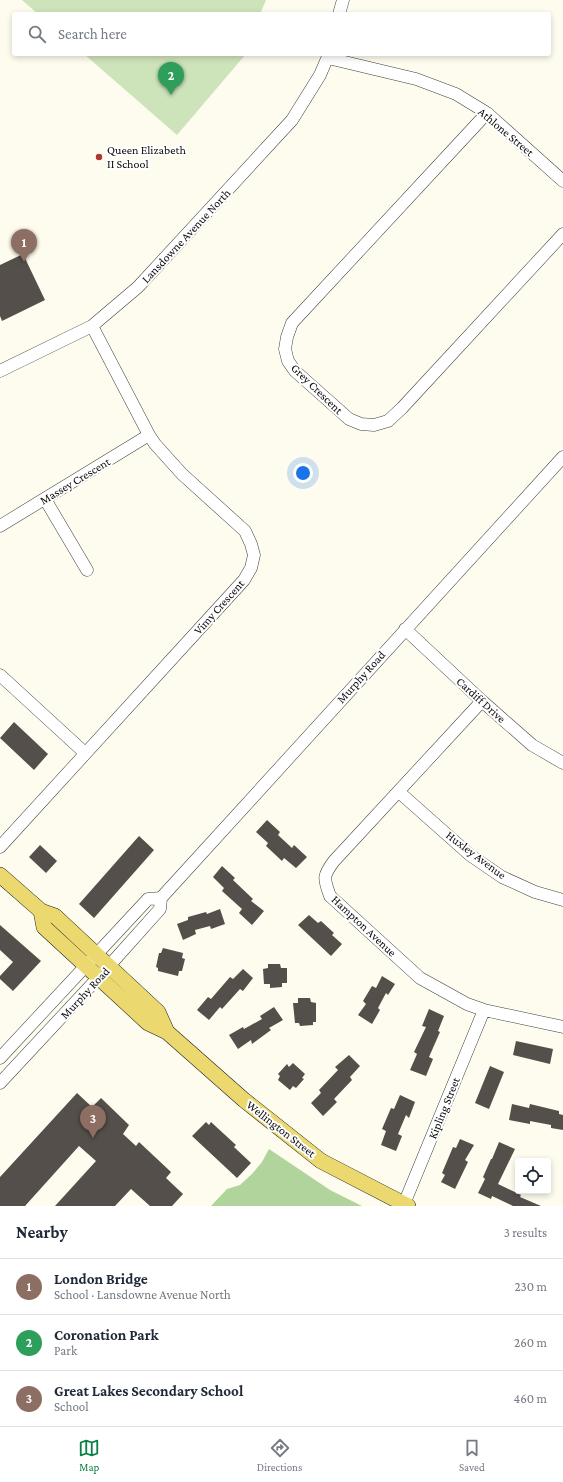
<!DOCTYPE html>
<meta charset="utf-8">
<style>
:root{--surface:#fff;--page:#f2f2f3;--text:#1f2937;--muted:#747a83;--line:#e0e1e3;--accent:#0b8043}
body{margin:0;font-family:"Crimson Pro",serif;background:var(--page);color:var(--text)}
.controls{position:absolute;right:12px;bottom:12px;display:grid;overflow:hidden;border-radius:4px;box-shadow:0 2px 6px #0003}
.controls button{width:36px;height:36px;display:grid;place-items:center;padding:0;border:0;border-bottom:1px solid var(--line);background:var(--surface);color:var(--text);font:20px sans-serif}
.you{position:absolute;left:303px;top:473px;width:14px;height:14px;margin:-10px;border:3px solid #fff;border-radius:50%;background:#1a73e8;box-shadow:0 0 0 6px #1a73e833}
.badge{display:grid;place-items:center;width:26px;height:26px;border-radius:50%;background:var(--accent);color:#fff;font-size:13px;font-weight:700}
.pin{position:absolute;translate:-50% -33px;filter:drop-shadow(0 1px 2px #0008)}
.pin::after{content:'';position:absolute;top:21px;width:14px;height:12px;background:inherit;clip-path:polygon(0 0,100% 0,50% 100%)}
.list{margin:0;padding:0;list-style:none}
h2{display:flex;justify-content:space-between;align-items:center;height:52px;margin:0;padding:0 16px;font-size:17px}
h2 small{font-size:13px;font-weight:400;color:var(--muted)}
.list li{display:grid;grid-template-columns:26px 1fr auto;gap:12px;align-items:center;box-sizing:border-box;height:56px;padding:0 16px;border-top:1px solid var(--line)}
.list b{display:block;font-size:15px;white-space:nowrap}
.list p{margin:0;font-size:13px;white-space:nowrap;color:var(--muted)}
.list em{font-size:13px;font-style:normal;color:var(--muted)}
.icon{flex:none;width:22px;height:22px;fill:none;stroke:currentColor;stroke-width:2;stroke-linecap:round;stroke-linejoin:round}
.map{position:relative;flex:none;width:563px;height:1206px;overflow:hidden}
.search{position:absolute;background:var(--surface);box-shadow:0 2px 6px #0003;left:12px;right:12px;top:12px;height:44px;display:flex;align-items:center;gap:10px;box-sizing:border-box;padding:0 14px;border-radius:4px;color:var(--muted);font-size:15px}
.sheet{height:220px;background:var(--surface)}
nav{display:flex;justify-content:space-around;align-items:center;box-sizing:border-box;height:56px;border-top:1px solid var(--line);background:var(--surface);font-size:11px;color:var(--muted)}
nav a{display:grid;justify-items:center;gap:2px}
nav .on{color:var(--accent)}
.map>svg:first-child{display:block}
</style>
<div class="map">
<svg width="563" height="1206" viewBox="0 0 563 1206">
<rect width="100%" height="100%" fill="#fdfcee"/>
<!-- green -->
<path fill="#cde4ba" d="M 22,0 L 266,0 L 260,14 L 38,14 Z
M 84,54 L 246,54 L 177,135 Z"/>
<!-- forest -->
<path fill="#b0d49b" d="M 269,1149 L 330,1190 L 362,1206 L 211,1206 L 227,1189 L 240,1185 L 252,1174 L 262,1162 Z"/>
<!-- building -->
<path fill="#544f4a" d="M 23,254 L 45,300 L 2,321 L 0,316 L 0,265 Z
M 14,722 L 48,754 L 34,770 L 0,738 Z
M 267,820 L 280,832 L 278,835 L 292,848 L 294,845 L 307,857 L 296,868 L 284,858 L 282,861 L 266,846 L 268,843 L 256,832 Z
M 139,836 L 154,850 L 94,918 L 79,904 Z
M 40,845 L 57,861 L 46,873 L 29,857 Z
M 222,866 L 235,878 L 233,880 L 253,899 L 251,901 L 264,911 L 252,925 L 239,913 L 242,909 L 222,891 L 224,888 L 213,877 Z
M 220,909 L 225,924 L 211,929 L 210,926 L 195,930 L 196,934 L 183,940 L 177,924 L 188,920 L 188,917 L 206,912 L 207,914 Z
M 309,915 L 318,923 L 321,921 L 334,933 L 332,935 L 342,944 L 331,956 L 298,925 Z
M 0,925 L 41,961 L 13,991 L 0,979 L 0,976 L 13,962 L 0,950 Z
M 163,948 L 183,953 L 182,958 L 185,959 L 182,971 L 179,971 L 178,976 L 158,971 L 158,968 L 156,967 L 159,953 L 161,953 Z
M 268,964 L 280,964 L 281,968 L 287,968 L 287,983 L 282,983 L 282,987 L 270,988 L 270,984 L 264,984 L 263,969 L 268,968 Z
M 243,969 L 253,978 L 243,991 L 240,989 L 222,1009 L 220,1007 L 209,1020 L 197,1010 L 208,997 L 211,999 L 230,977 L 233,979 Z
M 382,976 L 395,984 L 388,995 L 386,993 L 378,1008 L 380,1010 L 372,1024 L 358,1015 L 366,1004 L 363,1001 L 372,986 L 376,988 Z
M 298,998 L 310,998 L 311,1002 L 316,1003 L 316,1022 L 313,1022 L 313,1025 L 300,1026 L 299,1023 L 295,1023 L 293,1003 L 298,1003 Z
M 274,1007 L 283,1020 L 269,1028 L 271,1030 L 252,1044 L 251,1040 L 238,1049 L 229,1035 L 243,1027 L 244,1029 L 262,1019 L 260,1016 Z
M 429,1009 L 444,1016 L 438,1031 L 440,1032 L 429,1057 L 433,1059 L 426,1076 L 410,1070 L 417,1054 L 414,1052 L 426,1027 L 422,1026 Z
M 516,1041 L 553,1049 L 550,1064 L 513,1055 Z
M 349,1055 L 360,1066 L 350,1077 L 352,1080 L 334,1099 L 337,1102 L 323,1116 L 311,1103 L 321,1093 L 319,1090 L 338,1070 L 335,1067 Z
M 293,1063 L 305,1074 L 302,1078 L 304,1079 L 296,1088 L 293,1086 L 290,1090 L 278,1080 L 280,1076 L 278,1074 L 287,1064 L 289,1067 Z
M 490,1066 L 504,1072 L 489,1109 L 475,1103 Z
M 77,1093 L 92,1107 L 101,1098 L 129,1125 L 123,1134 L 136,1146 L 139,1142 L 171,1172 L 166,1178 L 183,1194 L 172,1206 L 150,1206 L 131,1189 L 115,1206 L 55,1206 L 96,1161 L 79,1146 L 25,1206 L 0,1206 L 0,1177 Z
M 400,1095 L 415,1102 L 409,1118 L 406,1115 L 398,1134 L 402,1136 L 396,1151 L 381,1145 L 386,1131 L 382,1129 L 391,1108 L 394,1109 Z
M 512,1104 L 529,1108 L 530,1104 L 559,1111 L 559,1114 L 563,1115 L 563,1130 L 551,1128 L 551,1125 L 530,1121 L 530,1124 L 509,1120 Z
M 206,1122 L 209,1125 L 211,1122 L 236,1145 L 234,1147 L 251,1163 L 237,1178 L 192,1136 Z
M 460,1139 L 474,1145 L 465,1160 L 468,1162 L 455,1189 L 441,1182 L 445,1175 L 442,1173 L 453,1147 L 456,1148 Z
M 499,1142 L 515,1149 L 498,1184 L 521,1195 L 520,1197 L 541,1206 L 513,1206 L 492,1196 L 491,1199 L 478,1193 L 485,1179 L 483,1177 L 491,1159 L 492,1159 Z"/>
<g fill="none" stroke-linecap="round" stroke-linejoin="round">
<defs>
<path id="minor" d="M 339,14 L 343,0
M 328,58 L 416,79 L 456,94 L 487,113 L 563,181
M 487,113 L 292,323 L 287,337 L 285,349 L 288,361 L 295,371 L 349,419 L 361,424 L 374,425 L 388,421 L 402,408 L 563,234
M 0,371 L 92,326 L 138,287 L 292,120 L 320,75 L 329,54
M 45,499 L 87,570
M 0,526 L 149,435
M 405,629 L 482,701 L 532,745 L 563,763
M 0,675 L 85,753
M 482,701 L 334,861 C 322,877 324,879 330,896 L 420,978 L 467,1004 L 484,1010 L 563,1027
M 399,792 L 470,855 L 502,877 L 535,892 L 563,900
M 0,847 L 244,580 L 251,568 L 254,555 L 251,544 L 245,531 L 182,474 L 155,444 L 149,435 L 92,326
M 0,1058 L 148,899 L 161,898
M 0,1083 L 109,966 L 160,909 L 161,898 L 563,457
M 404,1204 L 484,1010"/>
<path id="major" d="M 0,875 L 41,911 L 55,916 L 158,1012 L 167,1032
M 41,911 L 44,927 L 148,1023 L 167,1032 L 244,1100 L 321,1161 L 408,1206"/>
</defs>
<!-- minor casing -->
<use href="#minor" stroke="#3f3f3f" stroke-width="13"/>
<!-- major casing -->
<use href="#major" stroke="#1d1d1d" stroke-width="16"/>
<!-- minor -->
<use href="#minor" stroke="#fff" stroke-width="12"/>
<!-- major -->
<use href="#major" stroke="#ebd86f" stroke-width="15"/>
</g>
<!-- markers -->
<circle fill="#af3732" stroke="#fff" stroke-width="1.5" cx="99" cy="157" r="4"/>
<g text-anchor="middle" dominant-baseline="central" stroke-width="4" stroke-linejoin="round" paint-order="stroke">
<!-- street labels -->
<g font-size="12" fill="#0c0c0c" stroke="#fff">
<text transform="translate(506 132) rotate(40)">Athlone Street</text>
<text transform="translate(186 236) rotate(-47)">Lansdowne Avenue North</text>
<text transform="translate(317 389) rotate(44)">Grey Crescent</text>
<text transform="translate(75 481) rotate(-31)">Massey Crescent</text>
<text transform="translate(219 607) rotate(-48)">Vimy Crescent</text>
<text transform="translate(361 677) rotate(-48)">Murphy Road</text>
<text transform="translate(481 700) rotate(42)">Cardiff Drive</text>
<text transform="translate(476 855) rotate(37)">Huxley Avenue</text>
<text transform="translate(364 926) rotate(43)">Hampton Avenue</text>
<text transform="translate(85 993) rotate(-47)">Murphy Road</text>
<text transform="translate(444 1108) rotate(-68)">Kipling Street</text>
<text transform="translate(281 1129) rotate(38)">Wellington Street</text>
</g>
<!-- poi labels -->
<g font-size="12" fill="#0c0c0c" stroke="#fff" text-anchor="start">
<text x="107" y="150">Queen Elizabeth<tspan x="107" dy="14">II School</tspan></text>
</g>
</g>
</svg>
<div class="controls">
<button><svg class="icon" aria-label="locate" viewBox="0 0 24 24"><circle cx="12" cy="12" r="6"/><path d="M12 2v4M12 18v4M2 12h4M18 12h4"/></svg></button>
</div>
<div class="you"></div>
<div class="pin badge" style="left:24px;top:262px;background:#8d6e63">1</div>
<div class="pin badge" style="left:171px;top:95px;background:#2e9e5b">2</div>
<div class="pin badge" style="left:93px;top:1138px;background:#8d6e63">3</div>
<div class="search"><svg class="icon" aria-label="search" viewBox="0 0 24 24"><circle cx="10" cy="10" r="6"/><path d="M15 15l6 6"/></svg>Search here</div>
</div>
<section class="sheet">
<h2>Nearby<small>3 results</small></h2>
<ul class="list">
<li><span class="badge" style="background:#8d6e63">1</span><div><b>London Bridge</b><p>School · Lansdowne Avenue North</p></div><em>230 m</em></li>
<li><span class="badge" style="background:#2e9e5b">2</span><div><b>Coronation Park</b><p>Park</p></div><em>260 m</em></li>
<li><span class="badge" style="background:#8d6e63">3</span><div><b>Great Lakes Secondary School</b><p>School</p></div><em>460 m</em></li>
</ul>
</section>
<nav>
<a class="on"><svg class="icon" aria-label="map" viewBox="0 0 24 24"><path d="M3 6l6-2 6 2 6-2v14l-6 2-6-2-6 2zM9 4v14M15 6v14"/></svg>Map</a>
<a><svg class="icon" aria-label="directions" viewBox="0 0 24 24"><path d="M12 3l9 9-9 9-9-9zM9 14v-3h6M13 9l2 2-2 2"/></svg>Directions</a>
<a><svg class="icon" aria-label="saved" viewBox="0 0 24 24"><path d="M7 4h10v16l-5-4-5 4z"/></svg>Saved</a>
</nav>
